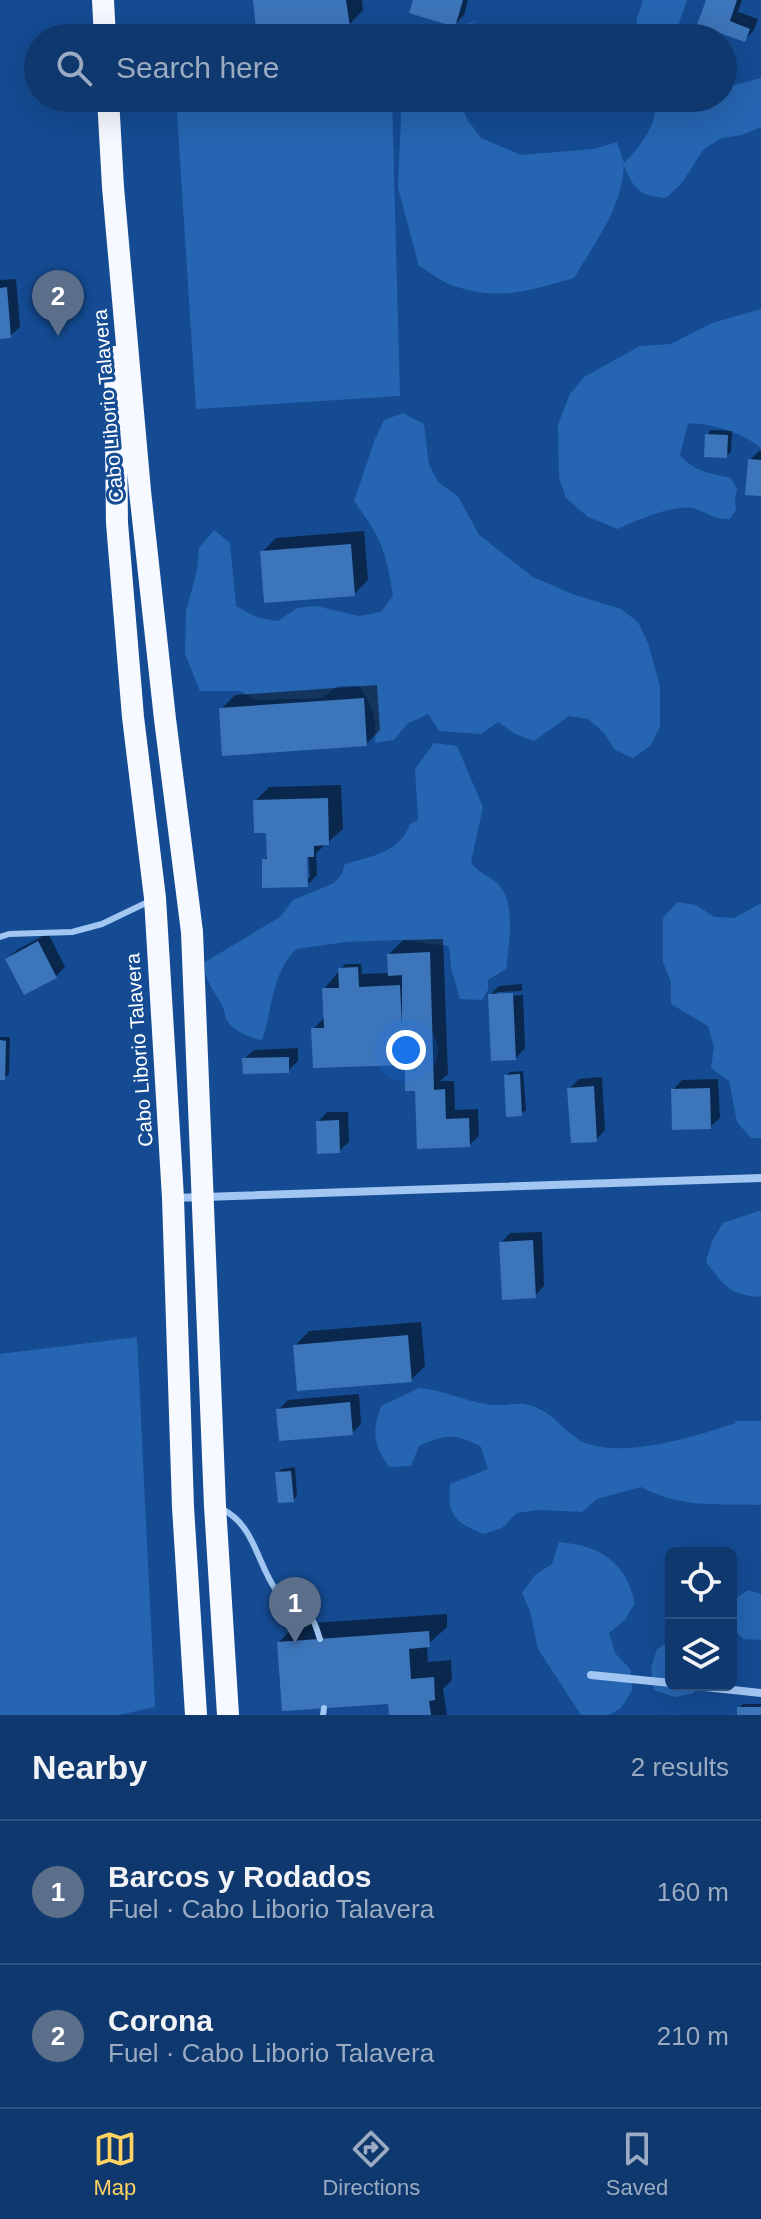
<!DOCTYPE html>
<meta charset="utf-8">
<style>
:root{--surface:#0f386e;--page:#183f73;--text:#f1f3f6;--muted:#9bacc2;--line:#2f5281;--accent:#ffd262}
body{margin:0;font-family:Arial,sans-serif;background:var(--page);color:var(--text)}
.controls{position:absolute;right:24px;bottom:24px;display:grid;overflow:hidden;border-radius:12px;box-shadow:0 8px 32px #0002}
.controls button{width:72px;height:72px;display:grid;place-items:center;padding:0;border:0;border-bottom:2px solid var(--line);background:var(--surface);color:var(--text);font:40px sans-serif}
.you{position:absolute;left:406px;top:1050px;width:28px;height:28px;margin:-20px;border:6px solid #fff;border-radius:50%;background:#1a73e8;box-shadow:0 0 0 12px #1a73e833}
.badge{display:grid;place-items:center;width:52px;height:52px;border-radius:50%;background:var(--accent);color:#fff;font-size:26px;font-weight:700}
.pin{position:absolute;translate:-50% -66px;filter:drop-shadow(0 2px 4px #0008)}
.pin::after{content:'';position:absolute;top:42px;width:28px;height:24px;background:inherit;clip-path:polygon(0 0,100% 0,50% 100%)}
.list{margin:0;padding:0;list-style:none}
h2{display:flex;justify-content:space-between;align-items:center;height:104px;margin:0;padding:0 32px;font-size:34px}
h2 small{font-size:26px;font-weight:400;color:var(--muted)}
.list li{display:grid;grid-template-columns:52px 1fr auto;gap:24px;align-items:center;box-sizing:border-box;height:144px;padding:0 32px;border-top:2px solid var(--line)}
.list b{display:block;font-size:30px;white-space:nowrap}
.list p{margin:0;font-size:26px;white-space:nowrap;color:var(--muted)}
.list em{font-size:26px;font-style:normal;color:var(--muted)}
.icon{flex:none;width:44px;height:44px;fill:none;stroke:currentColor;stroke-width:2;stroke-linecap:round;stroke-linejoin:round}
.map{position:relative;flex:none;width:761px;height:1715px;overflow:hidden}
.search{position:absolute;background:var(--surface);box-shadow:0 8px 32px #0002;left:24px;right:24px;top:24px;height:88px;display:flex;align-items:center;gap:20px;box-sizing:border-box;padding:0 28px;border-radius:44px;color:var(--muted);font-size:30px}
.sheet{height:392px;background:var(--surface)}
nav{display:flex;justify-content:space-around;align-items:center;box-sizing:border-box;height:112px;border-top:2px solid var(--line);background:var(--surface);font-size:22px;color:var(--muted)}
nav a{display:grid;justify-items:center;gap:4px}
nav .on{color:var(--accent)}
.map>svg:first-child{display:block}
</style>
<div class="map">
<svg width="761" height="1715" viewBox="0 0 761 1715">
<rect width="100%" height="100%" fill="#144b92"/>
<!-- green -->
<path fill="#2665b1" d="M 643,0 L 687,0 L 679,23 L 678,38 L 635,38 L 637,18 Z
M 478,20 L 461,31 L 458,38 L 425,38 Z
M 761,78 L 761,127 L 742,135 L 722,138 L 704,149 L 681,184 L 666,198 C 638,195 635,190 624,166 C 621,211 596,240 574,278 C 532,290 501,301 457,287 C 444,284 431,273 419,266 L 398,188 L 401,119 L 399,98 L 458,98 L 467,119 L 481,138 L 521,155 L 594,149 L 617,142 L 624,163 C 637,150 655,128 655,109 L 690,98 L 723,98 L 723,88 Z
M 176,98 L 392,98 L 400,396 L 196,409 Z
M 761,309 L 761,449 C 749,435 706,421 688,424 L 680,455 C 692,471 713,474 731,478 L 737,489 L 735,500 L 736,510 L 730,519 C 711,519 709,513 693,508 C 675,504 634,521 618,529 L 588,517 L 566,498 L 559,478 L 558,424 L 570,394 L 584,377 L 640,346 L 671,344 L 712,323 Z
M 403,413 L 424,424 L 429,465 L 439,483 L 458,496 L 479,535 L 533,577 L 575,595 L 621,609 L 638,622 L 648,643 L 660,686 L 660,727 L 650,746 L 633,758 L 615,750 L 604,733 L 588,719 L 569,716 L 534,741 L 515,734 L 498,722 L 481,734 L 439,731 L 428,714 L 407,724 L 394,740 L 375,743 C 377,717 373,707 359,686 L 338,686 L 321,698 L 257,700 L 240,691 L 200,691 L 185,654 L 186,611 L 197,570 L 199,548 L 214,530 L 230,543 L 236,606 L 256,617 L 278,621 L 297,608 L 316,606 L 359,616 L 381,612 L 393,596 C 386,550 381,538 354,501 L 375,439 L 384,420 Z
M 434,743 L 457,746 L 483,807 L 471,862 C 478,873 486,874 496,882 C 517,900 509,944 506,969 L 488,980 L 488,990 L 482,1000 L 460,999 L 451,968 L 449,946 L 399,940 L 346,942 L 296,949 C 271,975 273,1008 262,1040 C 252,1039 234,1031 228,1022 C 224,1016 226,1017 224,1010 C 217,993 203,982 205,962 L 280,917 L 293,900 L 334,883 L 341,875 L 345,864 C 372,856 399,853 410,824 L 418,820 L 415,769 Z
M 677,902 L 696,905 L 714,917 L 734,918 L 761,903 L 761,1138 L 751,1138 L 737,1122 L 729,1081 L 711,1068 L 714,1047 L 708,1026 L 671,1004 L 671,982 L 663,962 L 663,918 Z
M 761,1210 L 761,1295 L 758,1297 C 728,1294 724,1285 706,1262 L 712,1241 L 723,1223 Z
M 137,1337 L 155,1707 L 119,1715 L 0,1715 L 0,1354 Z
M 419,1388 C 447,1390 469,1404 496,1405 C 513,1406 519,1400 537,1408 C 558,1416 569,1440 592,1445 C 632,1456 697,1436 736,1423 L 733,1421 L 761,1421 L 761,1505 C 718,1504 680,1508 641,1487 L 597,1499 L 582,1512 L 539,1510 L 517,1513 L 502,1528 L 483,1534 C 455,1521 447,1517 450,1484 L 488,1469 L 481,1447 C 456,1433 446,1434 419,1446 L 411,1466 L 389,1467 C 373,1443 372,1433 381,1406 Z
M 559,1542 C 601,1546 625,1561 635,1603 L 625,1620 L 609,1633 L 615,1653 L 631,1670 L 632,1690 L 621,1708 L 609,1715 L 581,1715 L 538,1649 L 530,1611 L 522,1593 L 535,1575 L 552,1564 Z
M 748,1590 L 761,1594 L 761,1640 L 743,1639 L 731,1626 L 731,1602 Z
M 671,1640 L 671,1685 L 698,1685 L 694,1693 L 675,1697 L 654,1690 L 651,1668 L 657,1649 Z"/>
<!-- shadow -->
<path fill="#0007" fill-rule="evenodd" d="M 255,0 L 362,0 L 363,10 L 349,25 Z
M 415,0 L 468,0 L 464,15 L 455,24 Z
M 708,0 L 742,0 L 738,12 L 758,19 L 754,30 L 744,40 Z
M 16,279 L 20,327 L 10,336 L 0,337 L 0,280 Z
M 711,430 L 732,431 L 731,452 L 726,456 L 707,435 Z
M 759,451 L 761,451 L 761,494 L 750,460 Z
M 364,531 L 368,580 L 354,594 L 262,552 L 276,538 Z
M 377,685 L 380,730 L 366,744 L 221,709 L 235,695 Z
M 341,785 L 343,829 L 316,853 L 317,875 L 307,885 L 264,860 L 269,855 L 268,831 L 255,801 L 269,787 ZM 308,847 L 310,878 L 306,878 L 304,848 Z
M 48,933 L 65,967 L 56,976 L 25,992 L 7,959 L 17,950 Z
M 443,939 L 448,1074 L 440,1081 L 454,1081 L 455,1110 L 478,1109 L 479,1136 L 469,1145 L 417,1089 L 407,1063 L 313,1029 L 325,1017 L 324,989 L 345,964 L 361,964 L 362,974 L 390,973 L 389,954 L 403,940 Z
M 522,984 L 522,991 L 497,992 L 497,996 L 523,995 L 525,1048 L 516,1058 L 490,995 L 499,986 Z
M 0,1037 L 10,1037 L 9,1074 L 4,1078 L 0,1078 Z
M 298,1048 L 298,1061 L 288,1071 L 244,1059 L 254,1050 Z
M 523,1071 L 526,1110 L 521,1114 L 506,1076 L 510,1072 Z
M 602,1077 L 605,1130 L 596,1140 L 570,1088 L 579,1079 Z
M 718,1079 L 720,1118 L 710,1127 L 673,1090 L 682,1080 Z
M 327,1112 L 348,1112 L 349,1142 L 339,1151 L 318,1122 Z
M 542,1232 L 544,1286 L 535,1296 L 501,1243 L 510,1233 Z
M 421,1322 L 425,1366 L 411,1380 L 295,1346 L 309,1331 Z
M 359,1394 L 361,1424 L 352,1433 L 278,1410 L 288,1400 Z
M 295,1467 L 297,1496 L 293,1500 L 277,1473 L 282,1469 Z
M 447,1614 L 447,1627 L 427,1645 L 428,1662 L 451,1660 L 452,1680 L 443,1689 L 447,1715 L 391,1715 L 390,1704 L 279,1642 L 297,1624 Z
M 743,1704 L 761,1704 L 761,1715 L 739,1715 L 739,1708 Z"/>
<!-- building -->
<path fill="#3d75ba" d="M 253,0 L 346,0 L 350,27 L 257,38 Z
M 413,0 L 463,0 L 455,27 L 409,13 Z
M 706,0 L 737,0 L 730,21 L 750,29 L 745,42 L 697,25 Z
M 7,287 L 11,338 L 0,339 L 0,288 Z
M 705,434 L 728,435 L 727,458 L 704,457 Z
M 748,459 L 761,460 L 761,496 L 745,495 Z
M 351,544 L 355,596 L 264,603 L 260,551 Z
M 364,698 L 367,746 L 222,756 L 219,708 Z
M 328,798 L 329,845 L 314,846 L 314,857 L 307,857 L 308,887 L 262,888 L 262,859 L 267,859 L 266,833 L 254,833 L 253,800 Z
M 38,941 L 57,978 L 24,995 L 5,959 Z
M 430,952 L 434,1090 L 445,1089 L 446,1119 L 469,1118 L 470,1147 L 417,1149 L 415,1091 L 405,1091 L 405,1065 L 313,1068 L 311,1028 L 324,1028 L 322,988 L 339,988 L 338,968 L 358,967 L 359,987 L 400,985 L 402,1025 L 402,975 L 388,976 L 387,954 Z
M 513,993 L 516,1060 L 491,1061 L 488,994 Z
M 0,1040 L 6,1041 L 5,1080 L 0,1080 Z
M 289,1057 L 289,1073 L 243,1074 L 242,1058 Z
M 520,1074 L 522,1116 L 506,1117 L 504,1075 Z
M 594,1086 L 597,1142 L 571,1143 L 567,1088 Z
M 710,1088 L 711,1129 L 672,1130 L 671,1089 Z
M 339,1120 L 340,1153 L 317,1154 L 316,1121 Z
M 533,1240 L 536,1298 L 502,1300 L 499,1242 Z
M 408,1335 L 412,1382 L 297,1391 L 293,1345 Z
M 350,1402 L 353,1435 L 279,1441 L 276,1409 Z
M 291,1471 L 294,1502 L 278,1503 L 275,1472 Z
M 429,1631 L 430,1647 L 409,1649 L 411,1679 L 434,1677 L 435,1700 L 429,1701 L 431,1715 L 389,1715 L 388,1704 L 282,1711 L 277,1642 Z
M 737,1707 L 761,1707 L 761,1715 L 737,1715 Z"/>
<g fill="none" stroke-linecap="round" stroke-linejoin="round">
<!-- service -->
<path stroke="#a2c6f2" stroke-width="6" d="M 0,937 L 9,934 L 72,932 L 102,924 L 152,900
M 222,1509 C 256,1526 257,1566 278,1593 C 288,1607 304,1610 313,1621 C 316,1625 318,1634 320,1639
M 323,1715 L 324,1708"/>
<!-- minor -->
<path stroke="#a2c6f2" stroke-width="8" d="M 174,1198 L 761,1178
M 591,1675 L 671,1683
M 686,1685 L 761,1693"/>
<!-- trunk -->
<path stroke="#f6f9ff" stroke-width="22" d="M 103,0 L 105,38
M 108,98 L 113,187 L 140,491 L 165,719 L 192,932 L 215,1506 L 228,1715
M 115,357 L 117,523 L 133,717 L 155,898 L 173,1198 L 183,1507 L 196,1715"/>
</g>
<g text-anchor="middle" dominant-baseline="central" stroke-width="6" stroke-linejoin="round" paint-order="stroke">
<!-- street labels -->
<g font-size="20" fill="#fff" stroke="#144b92">
<text transform="translate(108 406) rotate(-95)">Cabo Liborio Talavera</text>
<text transform="translate(139 1050) rotate(-94)">Cabo Liborio Talavera</text>
</g>
</g>
</svg>
<div class="controls">
<button><svg class="icon" aria-label="locate" viewBox="0 0 24 24"><circle cx="12" cy="12" r="6"/><path d="M12 2v4M12 18v4M2 12h4M18 12h4"/></svg></button>
<button><svg class="icon" aria-label="layers" viewBox="0 0 24 24"><path d="M12 4l9 5-9 5-9-5zM3 14l9 5 9-5"/></svg></button>
</div>
<div class="you"></div>
<div class="pin badge" style="left:295px;top:1643px;background:#5c6f8a">1</div>
<div class="pin badge" style="left:58px;top:336px;background:#5c6f8a">2</div>
<div class="search"><svg class="icon" aria-label="search" viewBox="0 0 24 24"><circle cx="10" cy="10" r="6"/><path d="M15 15l6 6"/></svg>Search here</div>
</div>
<section class="sheet">
<h2>Nearby<small>2 results</small></h2>
<ul class="list">
<li><span class="badge" style="background:#5c6f8a">1</span><div><b>Barcos y Rodados</b><p>Fuel · Cabo Liborio Talavera</p></div><em>160 m</em></li>
<li><span class="badge" style="background:#5c6f8a">2</span><div><b>Corona</b><p>Fuel · Cabo Liborio Talavera</p></div><em>210 m</em></li>
</ul>
</section>
<nav>
<a class="on"><svg class="icon" aria-label="map" viewBox="0 0 24 24"><path d="M3 6l6-2 6 2 6-2v14l-6 2-6-2-6 2zM9 4v14M15 6v14"/></svg>Map</a>
<a><svg class="icon" aria-label="directions" viewBox="0 0 24 24"><path d="M12 3l9 9-9 9-9-9zM9 14v-3h6M13 9l2 2-2 2"/></svg>Directions</a>
<a><svg class="icon" aria-label="saved" viewBox="0 0 24 24"><path d="M7 4h10v16l-5-4-5 4z"/></svg>Saved</a>
</nav>
